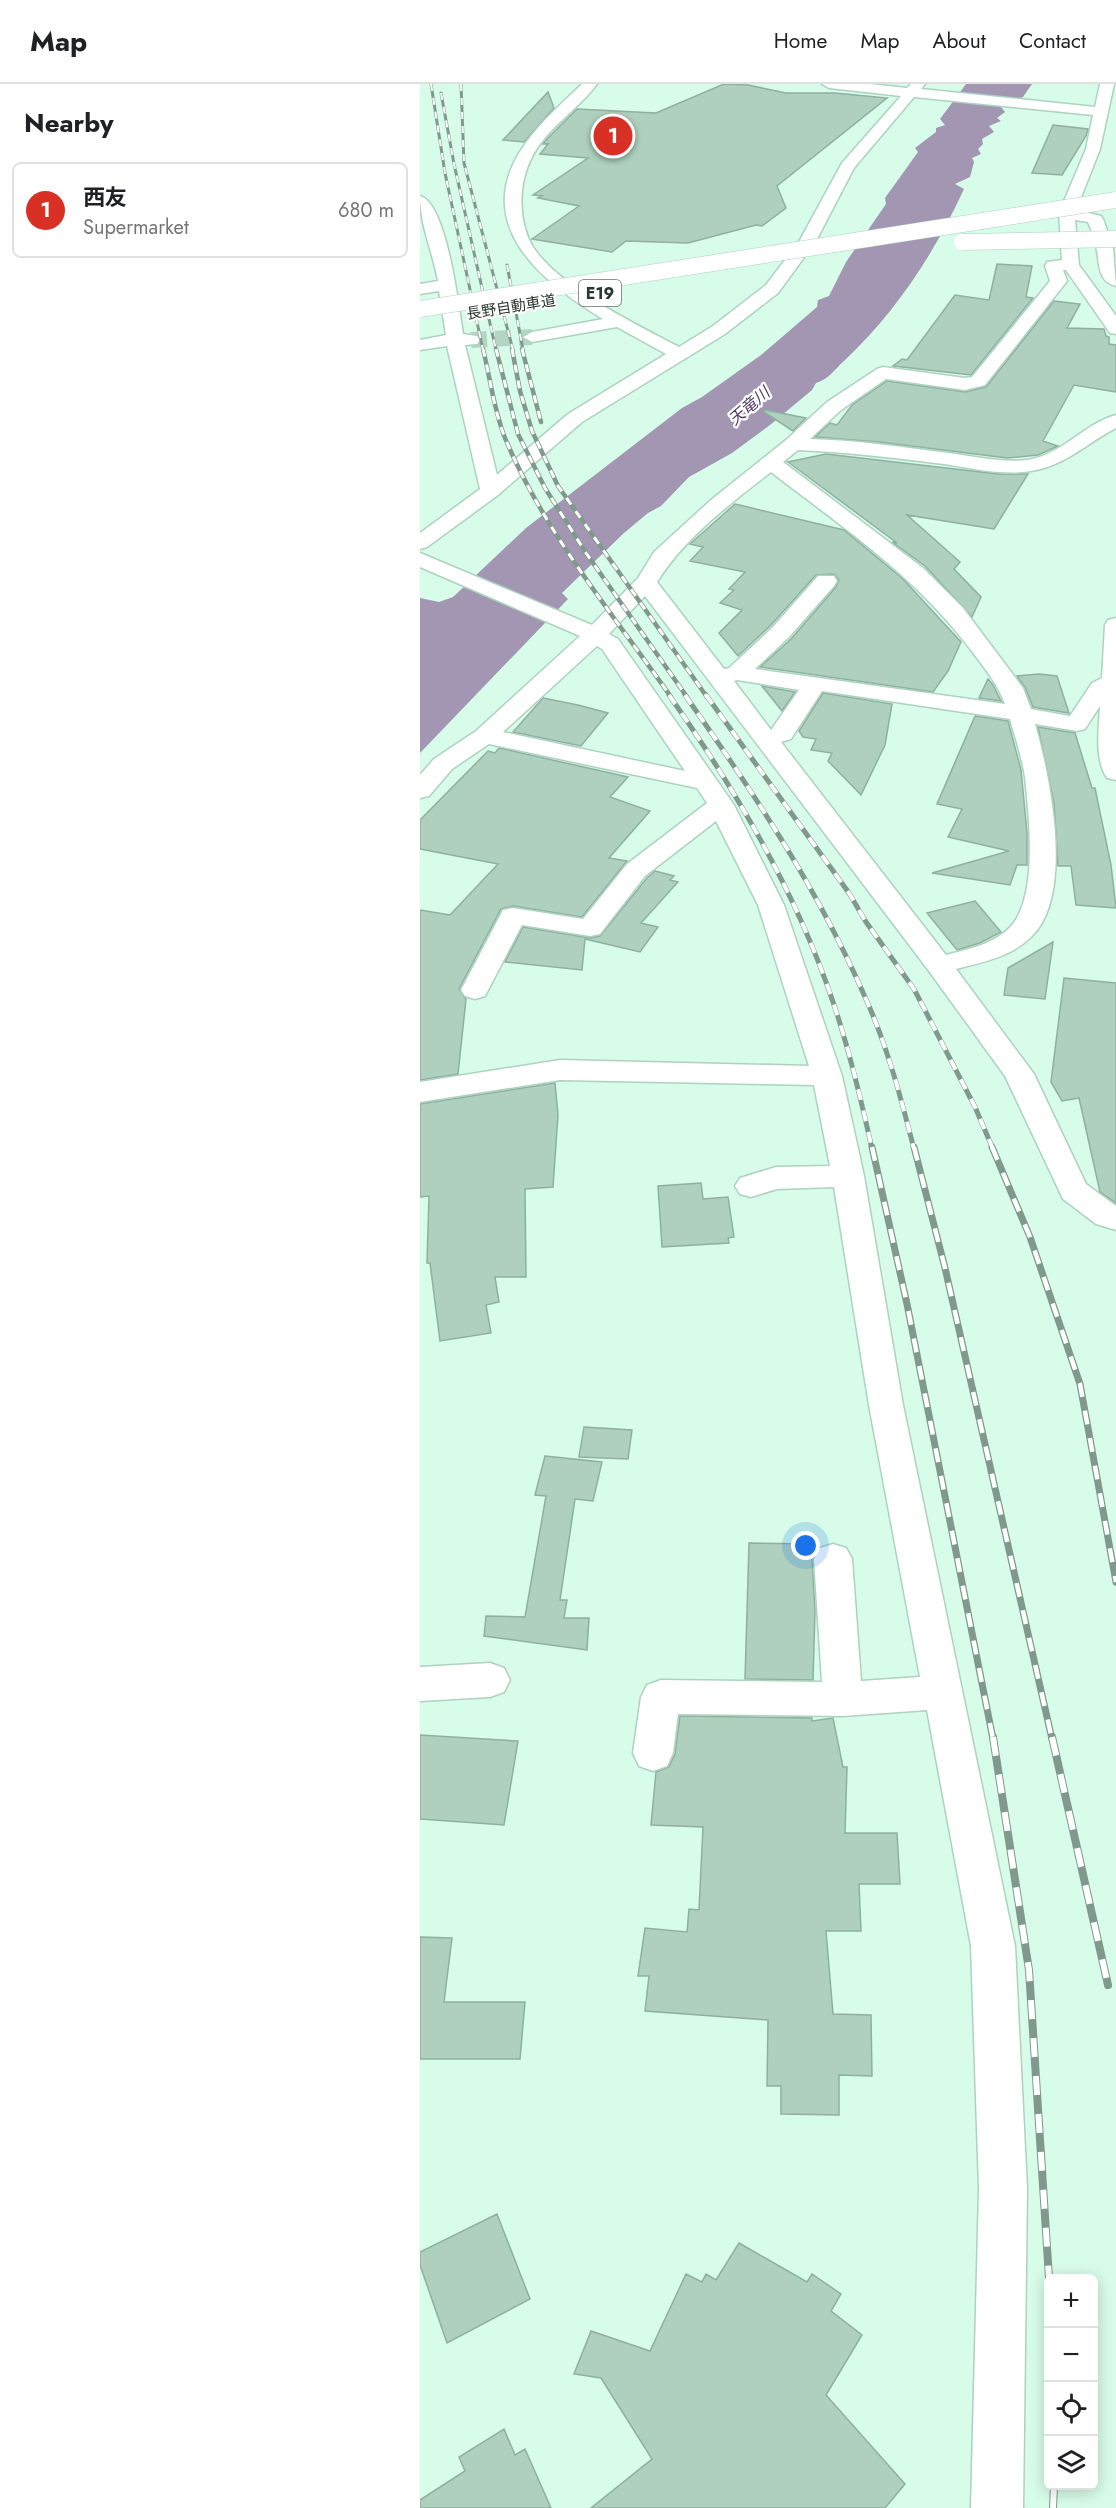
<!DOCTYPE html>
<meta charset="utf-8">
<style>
:root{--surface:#fff;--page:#f6f6f6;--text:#202124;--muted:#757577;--line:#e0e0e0;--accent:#d93025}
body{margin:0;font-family:Jost,"Noto Sans JP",sans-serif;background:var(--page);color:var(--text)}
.controls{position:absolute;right:18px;bottom:18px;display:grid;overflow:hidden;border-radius:9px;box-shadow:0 3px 15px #0003}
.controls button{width:54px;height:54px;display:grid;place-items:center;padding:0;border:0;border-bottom:2px solid var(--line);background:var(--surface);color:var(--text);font:30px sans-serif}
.you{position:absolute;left:386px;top:1462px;width:21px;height:21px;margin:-15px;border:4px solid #fff;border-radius:50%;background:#1a73e8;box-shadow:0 0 0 9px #1a73e833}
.badge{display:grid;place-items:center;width:39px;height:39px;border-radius:50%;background:var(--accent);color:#fff;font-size:20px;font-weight:700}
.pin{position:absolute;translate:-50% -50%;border:3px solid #fff;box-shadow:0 2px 6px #0006}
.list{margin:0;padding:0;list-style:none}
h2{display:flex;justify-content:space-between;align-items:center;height:78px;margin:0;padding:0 24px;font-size:26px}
h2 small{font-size:20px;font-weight:400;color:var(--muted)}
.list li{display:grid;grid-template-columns:39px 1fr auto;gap:18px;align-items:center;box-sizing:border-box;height:96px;margin:0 12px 12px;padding:0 12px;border:2px solid var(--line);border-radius:9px}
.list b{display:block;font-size:22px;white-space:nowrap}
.list p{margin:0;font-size:20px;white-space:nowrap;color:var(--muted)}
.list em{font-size:20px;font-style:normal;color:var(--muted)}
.icon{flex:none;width:33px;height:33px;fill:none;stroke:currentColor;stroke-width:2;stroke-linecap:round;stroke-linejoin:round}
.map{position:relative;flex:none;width:696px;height:2424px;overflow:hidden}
header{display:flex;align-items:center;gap:36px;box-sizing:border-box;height:84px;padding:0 30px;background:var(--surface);border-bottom:2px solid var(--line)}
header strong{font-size:28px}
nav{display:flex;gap:33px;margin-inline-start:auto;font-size:21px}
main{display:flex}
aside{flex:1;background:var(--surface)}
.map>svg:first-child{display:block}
</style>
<header>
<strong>Map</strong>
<nav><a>Home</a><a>Map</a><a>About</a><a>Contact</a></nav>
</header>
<main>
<aside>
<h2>Nearby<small></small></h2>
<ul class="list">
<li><span class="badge">1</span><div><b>西友</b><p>Supermarket</p></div><em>680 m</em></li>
</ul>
</aside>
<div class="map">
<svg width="696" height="2424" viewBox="0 0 696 2424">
<rect width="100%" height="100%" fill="#d7fce9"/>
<!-- water -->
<path fill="#a296b2" d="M 546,0 L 612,0 L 603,13 L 581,23 L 585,28 L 577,34 L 581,37 L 569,42 L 574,48 L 562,55 L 563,60 L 558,65 L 561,70 L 552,74 L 554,78 L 550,93 L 535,100 L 544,105 C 514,170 476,228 424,277 C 414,286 409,295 396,299 L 392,306 L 350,341 L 312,369 L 269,393 L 241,422 L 228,429 L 204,449 L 142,509 L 148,515 L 0,669 L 0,514 L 19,518 L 33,513 L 106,444 L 262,324 L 282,313 L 341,271 L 397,223 L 398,216 L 409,212 L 426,178 L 466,120 L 465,114 L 498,68 L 495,64 L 516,48 L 516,44 L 525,41 L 520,35 Z"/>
<!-- building -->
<path fill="#afd0bf" stroke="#8db09f" stroke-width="1.5" d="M 304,0 L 328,1 L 366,9 L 415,9 L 467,14 L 357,102 L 366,124 L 342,142 L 336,141 L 268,159 L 206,157 L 192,168 L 112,155 L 159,122 L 118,114 L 122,112 L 113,111 L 168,74 L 120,70 L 128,60 L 123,60 L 127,55 L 157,25 L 236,29 Z
M 128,8 L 134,24 L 104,58 L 83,56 Z
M 633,41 L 668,45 L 666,52 L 642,91 L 612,89 Z
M 577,180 L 612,182 L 606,213 L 613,214 L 551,291 L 473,282 L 482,275 L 487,276 L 535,211 L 569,216 Z
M 634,217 L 660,220 L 647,244 L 684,245 L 686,252 L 689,253 L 689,260 L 696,261 L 696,308 L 654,301 L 623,357 L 638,362 L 618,371 L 587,374 L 459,358 L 395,353 L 410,339 L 417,341 L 432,321 L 467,297 L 545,308 L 566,303 Z
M 345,326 L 386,334 L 373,347 L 344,328 Z
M 406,370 L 578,390 L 608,390 L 574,445 L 487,431 L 540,478 L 534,485 L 561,513 L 552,533 L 505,482 L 472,458 L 477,459 L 368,378 Z
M 315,420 L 424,446 L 483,495 L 541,558 L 528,587 L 513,608 L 340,583 L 371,555 L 416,503 L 419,496 L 414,490 L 396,491 L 351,541 L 318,572 L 299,549 L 322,526 L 300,519 L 314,506 L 309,505 L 325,488 L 270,477 L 283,463 L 270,460 Z
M 619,590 L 637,592 L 649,629 L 613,623 L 605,603 L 597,592 Z
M 568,595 L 573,601 L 581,617 L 559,614 Z
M 342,602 L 375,608 L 362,627 Z
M 403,609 L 472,620 L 465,661 L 441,711 L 408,677 L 412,669 L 391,666 L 396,655 L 383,653 L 379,647 Z
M 123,614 L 158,621 L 188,629 L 161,662 L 93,648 Z
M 555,632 L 588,637 L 601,686 L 607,749 L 607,781 L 597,781 L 590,801 L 512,789 L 589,767 L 528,753 L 542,725 L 517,720 Z
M 618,643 L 655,649 L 672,704 L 675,704 L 691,781 L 696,824 L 656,821 L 651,782 L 638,782 L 634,719 Z
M 79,664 L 208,693 L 190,713 L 230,727 L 189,774 L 207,777 L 162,833 L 93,822 L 81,825 L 39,905 L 46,915 L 38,990 L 0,996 L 0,826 L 30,831 L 78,780 L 0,765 L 0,736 L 68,667 L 75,669 Z
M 235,787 L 254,792 L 250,796 L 258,798 L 221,839 L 238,843 L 220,868 L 165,855 L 162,886 L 85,878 L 103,843 L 170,854 L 180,852 L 227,794 Z
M 555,817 L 581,848 L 560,859 L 537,866 L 507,829 Z
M 633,858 L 625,915 L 584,911 L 588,884 Z
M 644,894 L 696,899 L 696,1119 L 680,1108 L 659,1014 L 642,1017 L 631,998 Z
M 135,999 L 138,1031 L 133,1103 L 105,1105 L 106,1193 L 75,1193 L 79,1218 L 66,1221 L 71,1249 L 20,1257 L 10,1179 L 7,1179 L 9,1112 L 0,1113 L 0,1020 Z
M 281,1099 L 283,1115 L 308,1113 L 314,1153 L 308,1154 L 309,1159 L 242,1163 L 238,1102 Z
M 164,1343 L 212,1346 L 208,1375 L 159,1373 Z
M 125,1372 L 182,1378 L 173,1417 L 155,1415 L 140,1516 L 147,1516 L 144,1534 L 169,1534 L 167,1566 L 64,1552 L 66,1532 L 105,1533 L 126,1412 L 115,1411 Z
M 329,1459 L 388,1460 L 388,1467 L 396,1467 L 392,1475 L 395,1527 L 393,1596 L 325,1595 Z
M 260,1632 L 392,1634 L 392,1637 L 413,1634 L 423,1683 L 427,1683 L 425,1749 L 477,1749 L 480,1800 L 439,1800 L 441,1847 L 406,1847 L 413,1930 L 451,1931 L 452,1992 L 419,1991 L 419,2031 L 361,2030 L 361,2002 L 347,2002 L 348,1936 L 225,1927 L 229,1892 L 218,1892 L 225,1844 L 267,1848 L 269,1825 L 279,1826 L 283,1743 L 231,1741 L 236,1688 L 249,1683 L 255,1670 Z
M 0,1651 L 98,1657 L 84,1741 L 0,1735 Z
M 0,1853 L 32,1854 L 24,1918 L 105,1918 L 100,1975 L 0,1975 Z
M 77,2130 L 110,2215 L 27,2259 L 0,2181 L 0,2168 Z
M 319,2159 L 387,2198 L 392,2190 L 421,2210 L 411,2227 L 442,2251 L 406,2311 L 485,2400 L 465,2424 L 171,2424 L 232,2375 L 181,2294 L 154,2290 L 171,2247 L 230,2267 L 266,2190 L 282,2198 L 286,2190 L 296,2196 Z
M 84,2345 L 95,2371 L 105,2365 L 131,2424 L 0,2424 L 0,2416 L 45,2387 L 39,2373 Z"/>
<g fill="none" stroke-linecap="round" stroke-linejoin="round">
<!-- minor-tunnel -->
<path stroke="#b4d5c4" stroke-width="16" stroke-dasharray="16 8" stroke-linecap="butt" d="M 51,256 L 112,253"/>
<defs>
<path id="minor" d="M 162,0 L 177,0 C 157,27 126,44 111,75 C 98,101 98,138 113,163 C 139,203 217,241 259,263 L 293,242 L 346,201 L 380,156 L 422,79 L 481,12 L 409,4 L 402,0 L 450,0 L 487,4 L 491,0 L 505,0 L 501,5 L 675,23 L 680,0 L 694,0 L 680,65 L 656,126 L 681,132 L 683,135 L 693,163 L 696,202 C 676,197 680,177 676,162 C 675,154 671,146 668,138 L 655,136 L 659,181 L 696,232 L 696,250 L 690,249 L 646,186 L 643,186 L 647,197 L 565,301 L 545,306 L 466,295 L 421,326 L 390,355 C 436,356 482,363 528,369 C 553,372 581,379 606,376 C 641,372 663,340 696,331 L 696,344 C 667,359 645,382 611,387 C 583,392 551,384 524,380 C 475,374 427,368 378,366 L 363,378 L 503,484 L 543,524 L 603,604 L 611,625 L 650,632 L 672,599 L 682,594 L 685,541 L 688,536 L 696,534 L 696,696 L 687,694 C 674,675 679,645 680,622 L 665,645 L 657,647 L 615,640 C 630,692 655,812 611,853 C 591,873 563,878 536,885 L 614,990 L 666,1100 L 696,1122 L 696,1146 L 676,1140 L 643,1115 L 585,992 L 509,887 L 225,512 L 189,550 L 198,555 L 314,721 L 364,821 L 422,992 L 444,1092 L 483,1321 L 595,1862 L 607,2105 L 603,2424 L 551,2424 L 559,2105 L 551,1862 L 507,1626 L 423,1632 L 258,1630 L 253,1669 L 247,1682 L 233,1687 L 219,1682 L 213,1669 L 221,1613 L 227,1601 L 241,1596 L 402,1598 L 394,1475 L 400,1464 L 413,1460 L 426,1464 L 432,1475 L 441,1597 L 500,1593 L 449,1321 L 414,1103 L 357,1105 L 331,1113 L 320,1110 L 315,1102 L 320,1094 L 356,1083 L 410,1082 L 394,1001 L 140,996 L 0,1018 L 0,998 L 140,976 L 389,982 L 338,821 L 296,737 L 225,792 L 180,850 L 170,852 L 102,841 L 65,912 L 55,915 L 45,912 L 41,906 L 83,826 L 93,824 L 163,835 L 207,780 L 287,719 L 277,704 L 69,660 L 32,685 L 9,712 L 0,714 L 0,691 L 14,675 L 56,647 L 160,552 L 0,483 L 0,469 L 172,541 L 218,494 L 234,468 L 291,416 L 366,356 L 407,318 L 457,285 L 463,283 L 545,294 L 552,293 L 630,197 L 625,182 L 627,178 L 642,176 L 639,129 L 666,65 L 673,31 L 494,13 L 434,84 L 396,157 L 358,209 L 305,250 L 162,338 L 78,411 L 7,463 L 0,465 L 0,449 L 60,405 L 27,262 L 0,266 L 0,256 L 26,251 L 19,207 L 0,210 L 0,200 L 18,197 C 13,169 0,141 0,112 C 27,119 39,225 43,250 L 57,252 L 60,256 L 57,260 L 45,261 L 77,391 L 148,330 L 246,270 L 197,243 L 112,258 L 103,253 L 112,248 L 183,235 C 120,197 49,139 105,60 C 121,38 142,19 162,0 ZM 351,388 C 425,445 497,493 554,570 C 566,586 578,601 585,620 L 335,585 L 369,553 L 414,502 L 417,497 L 414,492 L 398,492 L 353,543 L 309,584 L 304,585 L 237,498 C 265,453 310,420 351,388 ZM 177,562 L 182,565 L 265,687 L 83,648 ZM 317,596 L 379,606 L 351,646 L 314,597 ZM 402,607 L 590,635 C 595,653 602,673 605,693 C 609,732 618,810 592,841 C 576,860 548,865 526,871 L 361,658 L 371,655 Z
M 70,1579 L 84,1584 L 90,1596 L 84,1608 L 70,1613 L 0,1617 L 0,1583 Z"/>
</defs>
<!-- minor casing -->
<use href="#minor" stroke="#add2bf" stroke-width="3"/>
<!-- minor -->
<use href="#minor" fill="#fff" fill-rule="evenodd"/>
<defs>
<path id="rail-far4" d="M 11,0 L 25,89 L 63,266
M 41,0 L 44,79 L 93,266
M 21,9 L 34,80 L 76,266
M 87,181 L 103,266"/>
<path id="rail-far3" d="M 63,265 C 70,293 74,327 85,354 C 124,448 193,530 251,613
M 76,265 L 98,350 L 125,404 L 166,469 L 267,613
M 92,265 L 100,307 L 112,347 L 138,402 L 287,613
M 102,265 L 121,338"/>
<path id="rail-far2" d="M 249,611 C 315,705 375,806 412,915 C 429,964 441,1015 452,1065
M 265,611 C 333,708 398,805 445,913 C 467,961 481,1014 494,1065
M 286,611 L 429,809 L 446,838 L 494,905 L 555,1023 L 573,1065"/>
<path id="rail-far1" d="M 452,1063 L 487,1220 L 573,1655
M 494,1063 L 525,1184 L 632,1655
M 572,1063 L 610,1153 L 660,1300 L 696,1498"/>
<path id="rail" d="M 573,1653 L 609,1886 L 629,2194
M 632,1653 L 688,1901
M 633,2424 L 634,2402"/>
</defs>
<!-- rail-far4 casing -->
<use href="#rail-far4" stroke="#80998c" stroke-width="3"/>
<!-- rail-far3 casing -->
<use href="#rail-far3" stroke="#80998c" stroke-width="4.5"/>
<!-- rail-far2 casing -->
<use href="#rail-far2" stroke="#80998c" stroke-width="5"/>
<!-- rail-far1 casing -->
<use href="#rail-far1" stroke="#80998c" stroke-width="7"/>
<!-- rail casing -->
<use href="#rail" stroke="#80998c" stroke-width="8"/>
<!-- rail-far4 -->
<use href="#rail-far4" stroke="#fff" stroke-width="2" stroke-dasharray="7" stroke-linecap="butt"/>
<!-- rail-far3 -->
<use href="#rail-far3" stroke="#fff" stroke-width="3" stroke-dasharray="8" stroke-linecap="butt"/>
<!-- rail-far2 -->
<use href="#rail-far2" stroke="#fff" stroke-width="4" stroke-dasharray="11" stroke-linecap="butt"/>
<!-- rail-far1 -->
<use href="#rail-far1" stroke="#fff" stroke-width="4.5" stroke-dasharray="14" stroke-linecap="butt"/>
<!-- rail -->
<use href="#rail" stroke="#fff" stroke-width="6" stroke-dasharray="19" stroke-linecap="butt"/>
<defs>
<path id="highway-bridge" d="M 542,158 L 696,155
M 0,225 L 696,116"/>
</defs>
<!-- highway-bridge casing -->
<use href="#highway-bridge" stroke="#add2bf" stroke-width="17" stroke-linecap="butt"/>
<!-- highway-bridge -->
<use href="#highway-bridge" stroke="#fff" stroke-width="16"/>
</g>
<g text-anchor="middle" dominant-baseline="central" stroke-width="4.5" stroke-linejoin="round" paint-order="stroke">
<!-- far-street labels -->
<g font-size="15" fill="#293730" stroke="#fff">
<text transform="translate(91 223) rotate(-9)">長野自動車道</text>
</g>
<!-- shield labels -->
<rect fill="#fff" stroke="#69736e" stroke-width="1.5" x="159" y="196" width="42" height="26" rx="4.5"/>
<g font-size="16" font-weight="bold" fill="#293730">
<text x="180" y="209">E19</text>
</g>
<!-- far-water labels -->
<g font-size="16" font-style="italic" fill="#4e3a63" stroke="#fff">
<text transform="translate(329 322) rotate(-41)">天竜川</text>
</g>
</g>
</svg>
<div class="controls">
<button>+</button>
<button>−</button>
<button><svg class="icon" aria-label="locate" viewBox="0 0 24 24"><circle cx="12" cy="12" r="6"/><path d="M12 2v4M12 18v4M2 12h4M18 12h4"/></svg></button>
<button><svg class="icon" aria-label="layers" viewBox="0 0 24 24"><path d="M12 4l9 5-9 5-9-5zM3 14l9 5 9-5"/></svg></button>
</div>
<div class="you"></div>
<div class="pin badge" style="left:193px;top:52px">1</div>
</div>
</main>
